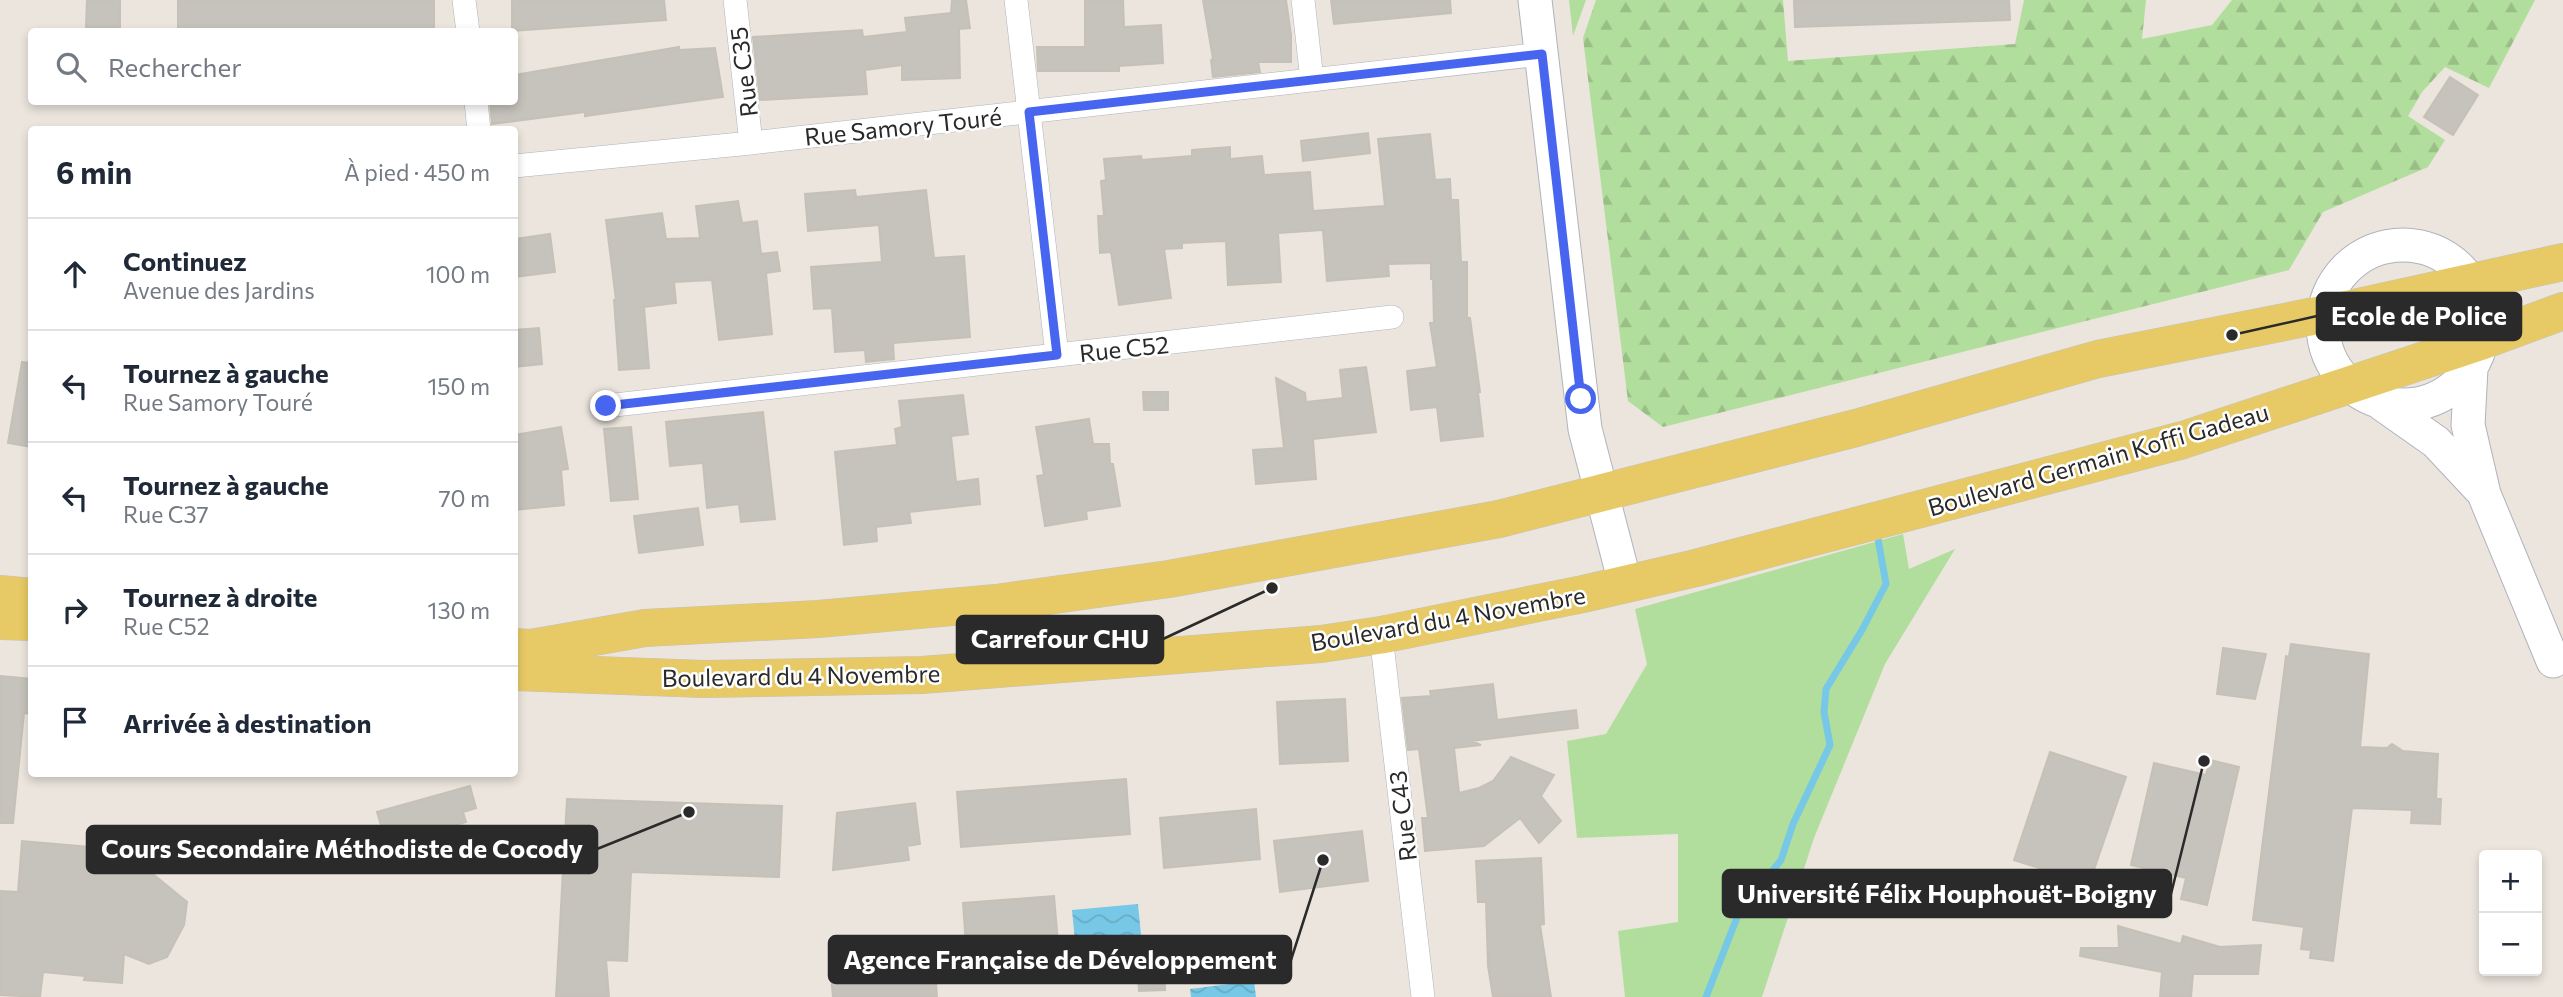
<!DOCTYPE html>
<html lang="fr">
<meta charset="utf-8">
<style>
:root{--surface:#fff;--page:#f2f2f3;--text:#1f2937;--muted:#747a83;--line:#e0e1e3}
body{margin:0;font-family:Commissioner,sans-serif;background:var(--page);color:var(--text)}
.controls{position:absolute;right:21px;bottom:21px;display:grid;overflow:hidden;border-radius:7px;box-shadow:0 4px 10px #0003}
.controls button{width:63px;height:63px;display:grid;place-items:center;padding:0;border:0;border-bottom:2px solid var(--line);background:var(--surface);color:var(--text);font:35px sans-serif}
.stop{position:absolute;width:21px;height:21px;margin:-16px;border:5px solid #4765ee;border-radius:50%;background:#fff}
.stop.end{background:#4765ee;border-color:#fff;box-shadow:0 2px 7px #0008}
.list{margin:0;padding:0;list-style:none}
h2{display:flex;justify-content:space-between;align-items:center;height:91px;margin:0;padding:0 28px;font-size:30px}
h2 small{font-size:23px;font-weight:400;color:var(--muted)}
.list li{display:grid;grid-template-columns:46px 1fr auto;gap:21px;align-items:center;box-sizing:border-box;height:112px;padding:0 28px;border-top:2px solid var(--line)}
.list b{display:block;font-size:26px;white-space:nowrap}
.list p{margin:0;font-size:23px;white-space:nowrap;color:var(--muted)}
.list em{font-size:23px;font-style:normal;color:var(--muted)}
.icon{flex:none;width:38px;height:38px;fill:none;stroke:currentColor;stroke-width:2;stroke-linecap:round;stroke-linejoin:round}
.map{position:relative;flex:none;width:2563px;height:997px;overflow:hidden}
.search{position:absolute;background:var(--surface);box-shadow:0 4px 10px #0003;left:28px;top:28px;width:490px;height:77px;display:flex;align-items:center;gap:18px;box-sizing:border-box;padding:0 24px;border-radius:7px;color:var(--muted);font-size:26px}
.panel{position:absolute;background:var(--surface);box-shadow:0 4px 10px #0003;left:28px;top:126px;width:490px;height:651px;border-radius:7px}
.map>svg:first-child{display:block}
</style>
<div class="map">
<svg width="2563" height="997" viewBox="0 0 2563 997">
<defs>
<pattern id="forest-firs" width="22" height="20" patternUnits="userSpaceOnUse" patternTransform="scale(1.75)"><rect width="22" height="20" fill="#b2de9d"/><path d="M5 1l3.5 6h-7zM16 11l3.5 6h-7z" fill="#99bf87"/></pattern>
<pattern id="water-waves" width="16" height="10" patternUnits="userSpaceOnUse" patternTransform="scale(1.75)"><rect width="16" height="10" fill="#76c8e6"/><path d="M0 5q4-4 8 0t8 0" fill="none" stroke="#66acc5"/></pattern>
</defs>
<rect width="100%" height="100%" fill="#ebe5dd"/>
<!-- grass -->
<path fill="#b2de9d" d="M 1569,0 L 1586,0 L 1573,36 Z
M 1903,534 L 1909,569 L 1955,549 L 1885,664 L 1814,838 L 1762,997 L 1625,997 L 1618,931 L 1678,922 L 1678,834 L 1577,838 L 1567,741 L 1606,734 L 1647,664 L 1635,609 Z"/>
<!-- forest -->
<path fill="url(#forest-firs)" d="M 1596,0 L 1783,0 L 1788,61 L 2015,44 L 2024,0 L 2146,0 L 2142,39 L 2212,25 L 2232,0 L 2535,0 L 2489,88 L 2445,67 L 2422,92 L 2408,116 L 2445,140 L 2428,167 L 2323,212 L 2289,270 L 1663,427 L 1628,401 L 1583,38 Z"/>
<!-- water -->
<path fill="url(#water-waves)" d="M 1138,904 L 1141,935 L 1075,941 L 1072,910 Z
M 1254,981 L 1256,997 L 1191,997 L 1190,989 Z"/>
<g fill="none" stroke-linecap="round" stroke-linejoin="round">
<!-- stream -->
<path stroke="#76c8e6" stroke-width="7" d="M 1706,997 L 1738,915 L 1781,860 L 1793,824 L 1830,745 L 1824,712 L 1826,689 L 1862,630 L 1886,584 L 1878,539"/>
</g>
<!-- building -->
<path fill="#c6c2bc" stroke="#c6c1b6" stroke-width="2" d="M 87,0 L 120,0 L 120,27 L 86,27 Z
M 178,0 L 434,0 L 434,32 L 178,32 Z
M 512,0 L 664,0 L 666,20 L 512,31 Z
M 952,0 L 966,0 L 970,28 L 959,29 L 960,78 L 902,80 L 902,65 L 865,70 L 867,94 L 760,100 L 753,37 L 862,30 L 863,37 L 907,32 L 905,18 L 951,13 Z
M 1085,0 L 1123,0 L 1124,27 L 1161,25 L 1163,63 L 1119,66 L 1119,71 L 1038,71 L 1037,47 L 1085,47 Z
M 1203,0 L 1286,0 L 1291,35 L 1291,62 L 1258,62 L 1260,72 L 1213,77 L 1211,60 L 1213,59 Z
M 1331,0 L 1450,0 L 1451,13 L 1334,24 Z
M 1794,0 L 2009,0 L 2010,20 L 1795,27 Z
M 679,47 L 679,50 L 715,48 L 723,97 L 585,116 L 585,112 L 492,124 L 490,102 L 514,102 L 514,75 Z
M 2450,77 L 2478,95 L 2453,135 L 2424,117 Z
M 1368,133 L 1370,153 L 1303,161 L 1301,141 Z
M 1430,134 L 1435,180 L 1450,179 L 1451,200 L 1458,200 L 1461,262 L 1467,262 L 1467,318 L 1470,318 L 1480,392 L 1478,392 L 1483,436 L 1441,441 L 1437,407 L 1411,410 L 1407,371 L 1437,367 L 1430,323 L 1434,323 L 1433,279 L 1431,279 L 1431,263 L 1388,264 L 1389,276 L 1327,281 L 1323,230 L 1278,233 L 1281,282 L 1228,285 L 1226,241 L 1182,243 L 1182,248 L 1164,249 L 1171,298 L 1119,305 L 1111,252 L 1100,253 L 1098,216 L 1104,216 L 1101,181 L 1106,180 L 1104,159 L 1141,156 L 1142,160 L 1192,156 L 1192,150 L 1230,147 L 1230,159 L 1262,156 L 1264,175 L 1310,172 L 1313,211 L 1385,206 L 1378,139 Z
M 855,190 L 856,197 L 926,190 L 934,258 L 964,256 L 970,337 L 893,343 L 894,359 L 866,362 L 865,350 L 835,352 L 832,308 L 814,309 L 811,267 L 882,262 L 879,225 L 808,231 L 805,194 Z
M 738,201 L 742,223 L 757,221 L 761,254 L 777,252 L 780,271 L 766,273 L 772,334 L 719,340 L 712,280 L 674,282 L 676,303 L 644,307 L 649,368 L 619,370 L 614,300 L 616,300 L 606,220 L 662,213 L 666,239 L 700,238 L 696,206 Z
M 550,234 L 555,272 L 514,277 L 514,239 Z
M 539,328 L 542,364 L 514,367 L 514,330 Z
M 22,362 L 32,363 L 32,447 L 8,443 Z
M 1366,367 L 1376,432 L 1313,439 L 1316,479 L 1256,484 L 1253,450 L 1284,448 L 1276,378 L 1305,393 L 1306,402 L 1343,398 L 1340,370 Z
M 1143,392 L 1168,392 L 1168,410 L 1144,410 Z
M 963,395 L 968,434 L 951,436 L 956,482 L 978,479 L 980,504 L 909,512 L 911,523 L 876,527 L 877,541 L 844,545 L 835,452 L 897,445 L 895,429 L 902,427 L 899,401 Z
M 763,412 L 775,519 L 741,522 L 739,504 L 707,508 L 703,463 L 670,466 L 666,422 Z
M 1089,419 L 1093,444 L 1109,444 L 1110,464 L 1113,464 L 1120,506 L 1086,511 L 1087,519 L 1045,526 L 1037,476 L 1044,475 L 1036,427 Z
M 561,427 L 568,469 L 561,470 L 564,505 L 514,510 L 514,435 Z
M 631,427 L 638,499 L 611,501 L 604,429 Z
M 698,508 L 703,545 L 639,553 L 634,516 Z
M 2291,644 L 2369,654 L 2360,747 L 2387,748 L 2392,744 L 2403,751 L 2438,754 L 2436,799 L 2441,799 L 2440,824 L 2411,823 L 2412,810 L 2352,808 L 2333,961 L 2310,958 L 2311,950 L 2301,949 L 2304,927 L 2253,920 L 2286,656 L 2289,657 Z
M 2223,648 L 2266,654 L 2255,699 L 2217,694 Z
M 0,676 L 32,679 L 32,714 L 24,713 L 13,823 L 0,823 Z
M 1493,684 L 1497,720 L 1576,710 L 1578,728 L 1471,741 L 1481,745 L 1454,748 L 1459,793 L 1479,788 L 1493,781 L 1511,757 L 1554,775 L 1541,796 L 1561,821 L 1539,843 L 1520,818 L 1484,846 L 1425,851 L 1422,818 L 1428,818 L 1419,749 L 1408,750 L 1402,698 L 1431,696 L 1430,691 Z
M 1345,699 L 1348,761 L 1280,764 L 1277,702 Z
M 2050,752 L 2126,777 L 2089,884 L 2014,860 Z
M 2210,760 L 2239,767 L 2207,905 L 2181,899 L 2186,878 L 2131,865 L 2154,763 L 2206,775 Z
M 1126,779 L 1130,834 L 961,847 L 957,792 Z
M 470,786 L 476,808 L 463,812 L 466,822 L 428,832 L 432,843 L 390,855 L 377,812 Z
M 567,799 L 782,806 L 779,877 L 631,872 L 627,961 L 606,960 L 609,997 L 556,997 Z
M 915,803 L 920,844 L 907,846 L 909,860 L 833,870 L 837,813 Z
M 1256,809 L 1260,859 L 1164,868 L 1160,818 Z
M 114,830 L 184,831 L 183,862 L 137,861 L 187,902 L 184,925 L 167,957 L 149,964 L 124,954 L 122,983 L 84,980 L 85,976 L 43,972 L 40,997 L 0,995 L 0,891 L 18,892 L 22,841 L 114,849 Z
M 1362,831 L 1368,881 L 1280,892 L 1274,841 Z
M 1541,858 L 1544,924 L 1540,925 L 1551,997 L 1493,997 L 1488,966 L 1486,902 L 1478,902 L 1476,861 Z
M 1054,896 L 1059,954 L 967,960 L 963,903 Z
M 2118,926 L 2181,944 L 2183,936 L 2220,947 L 2261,945 L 2258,974 L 2193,974 L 2191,997 L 2160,997 L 2162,972 L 2080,956 L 2081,948 L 2119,948 Z
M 934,956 L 937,997 L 833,997 L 830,964 Z
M 1164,962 L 1165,990 L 1139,991 L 1137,963 Z"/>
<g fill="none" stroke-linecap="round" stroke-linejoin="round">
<defs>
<path id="street" d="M 464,0 L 468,32
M 735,0 L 751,143
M 1016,0 L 1057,355
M 1303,0 L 1312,80
M 476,102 L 479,130
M 514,166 L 751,143 L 1542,54
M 606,406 L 1392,317
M 1381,635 L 1423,997"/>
<path id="secondary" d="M 1535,0 L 1585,429 L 1625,583
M2323 325a80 80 0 1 1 160 0a80 80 0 1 1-160 0Z
M 2471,369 L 2468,425 L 2484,494 L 2553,661
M 2382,404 L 2436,442 L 2480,489"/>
<path id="primary" d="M 0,594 L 32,597
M 0,621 L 32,622
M 514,647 L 531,648 L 645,628 L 818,619 L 996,603 L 1169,579 L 1499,519 L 1856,428 L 2098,359 L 2350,309 L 2563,262
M 514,672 L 704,679 L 922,675 L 1321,644 L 1381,635 L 1583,594 L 1696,568 L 2183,440 L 2482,341 L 2563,311"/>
</defs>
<!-- street casing -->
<use href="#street" stroke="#b0b3bd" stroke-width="24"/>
<!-- secondary casing -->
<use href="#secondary" stroke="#b0b3bd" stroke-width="35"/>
<!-- primary casing -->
<use href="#primary" stroke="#c3c3c3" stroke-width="38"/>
<!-- street -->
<use href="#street" stroke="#fff" stroke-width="23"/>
<!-- secondary -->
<use href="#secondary" stroke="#fff" stroke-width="33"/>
<!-- primary -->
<use href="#primary" stroke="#e7ca65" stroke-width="37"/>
</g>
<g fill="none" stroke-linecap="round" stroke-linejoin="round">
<!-- route -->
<path stroke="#4765ee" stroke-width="9" d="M 606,406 L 1057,355 L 1029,112 L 1542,54 L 1581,399"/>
</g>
<g text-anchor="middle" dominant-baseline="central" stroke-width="5" stroke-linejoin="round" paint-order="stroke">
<!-- street labels -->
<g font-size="24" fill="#2a2a2a" stroke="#fff">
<text transform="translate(743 72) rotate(-97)">Rue C35</text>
<text transform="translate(903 126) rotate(-6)">Rue Samory Touré</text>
<text transform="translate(1124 348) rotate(-6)">Rue C52</text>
<text transform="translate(2098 459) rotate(-16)">Boulevard Germain Koffi Gadeau</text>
<text transform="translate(1448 618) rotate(-10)">Boulevard du 4 Novembre</text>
<text transform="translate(801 675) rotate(-1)">Boulevard du 4 Novembre</text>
<text transform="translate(1402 816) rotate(-97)">Rue C43</text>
</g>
</g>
<!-- callouts -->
<path fill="none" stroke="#2a2a2a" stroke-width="2.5" d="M2232 335L2317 316M1272 588L1163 639M689 812L597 849M2204 761L2171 894M1323 860L1291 960"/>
<g fill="#2a2a2a" stroke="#fff" stroke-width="2.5">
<circle cx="2232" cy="335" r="7"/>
<circle cx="1272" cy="588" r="7"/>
<circle cx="689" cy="812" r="7"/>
<circle cx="2204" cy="761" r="7"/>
<circle cx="1323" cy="860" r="7"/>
</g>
<g fill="#2a2a2a" stroke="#2a2a2a" stroke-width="2.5">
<rect x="2317" y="293" width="204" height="47" rx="7"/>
<rect x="957" y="616" width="206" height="47" rx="7"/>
<rect x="87" y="826" width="510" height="47" rx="7"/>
<rect x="1723" y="870" width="448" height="47" rx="7"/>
<rect x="829" y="936" width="462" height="47" rx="7"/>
</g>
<g font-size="26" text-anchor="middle" font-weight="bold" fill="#fff">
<text x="2419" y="325">Ecole de Police</text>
<text x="1060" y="648">Carrefour CHU</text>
<text x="342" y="858">Cours Secondaire Méthodiste de Cocody</text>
<text x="1947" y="903">Université Félix Houphouët-Boigny</text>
<text x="1060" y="969">Agence Française de Développement</text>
</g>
</svg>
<div class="controls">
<button>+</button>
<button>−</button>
</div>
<div class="stop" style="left:1581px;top:399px"></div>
<div class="stop end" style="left:606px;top:406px"></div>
<div class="search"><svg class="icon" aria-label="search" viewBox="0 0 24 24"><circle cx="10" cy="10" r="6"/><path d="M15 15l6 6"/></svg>Rechercher</div>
<section class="panel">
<h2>6 min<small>À pied · 450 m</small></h2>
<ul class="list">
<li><svg class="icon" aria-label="ahead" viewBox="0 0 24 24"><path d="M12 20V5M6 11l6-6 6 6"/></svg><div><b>Continuez</b><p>Avenue des Jardins</p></div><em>100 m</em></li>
<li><svg class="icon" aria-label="left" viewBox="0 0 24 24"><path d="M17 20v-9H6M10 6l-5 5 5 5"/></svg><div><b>Tournez à gauche</b><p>Rue Samory Touré</p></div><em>150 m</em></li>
<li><svg class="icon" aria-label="left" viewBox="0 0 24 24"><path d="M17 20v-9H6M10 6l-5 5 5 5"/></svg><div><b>Tournez à gauche</b><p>Rue C37</p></div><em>70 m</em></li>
<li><svg class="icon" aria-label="right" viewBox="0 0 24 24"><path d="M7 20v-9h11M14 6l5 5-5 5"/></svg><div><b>Tournez à droite</b><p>Rue C52</p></div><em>130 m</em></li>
<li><svg class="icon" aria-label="arrive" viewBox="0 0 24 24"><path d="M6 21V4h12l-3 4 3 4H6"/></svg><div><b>Arrivée à destination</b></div></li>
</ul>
</section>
</div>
